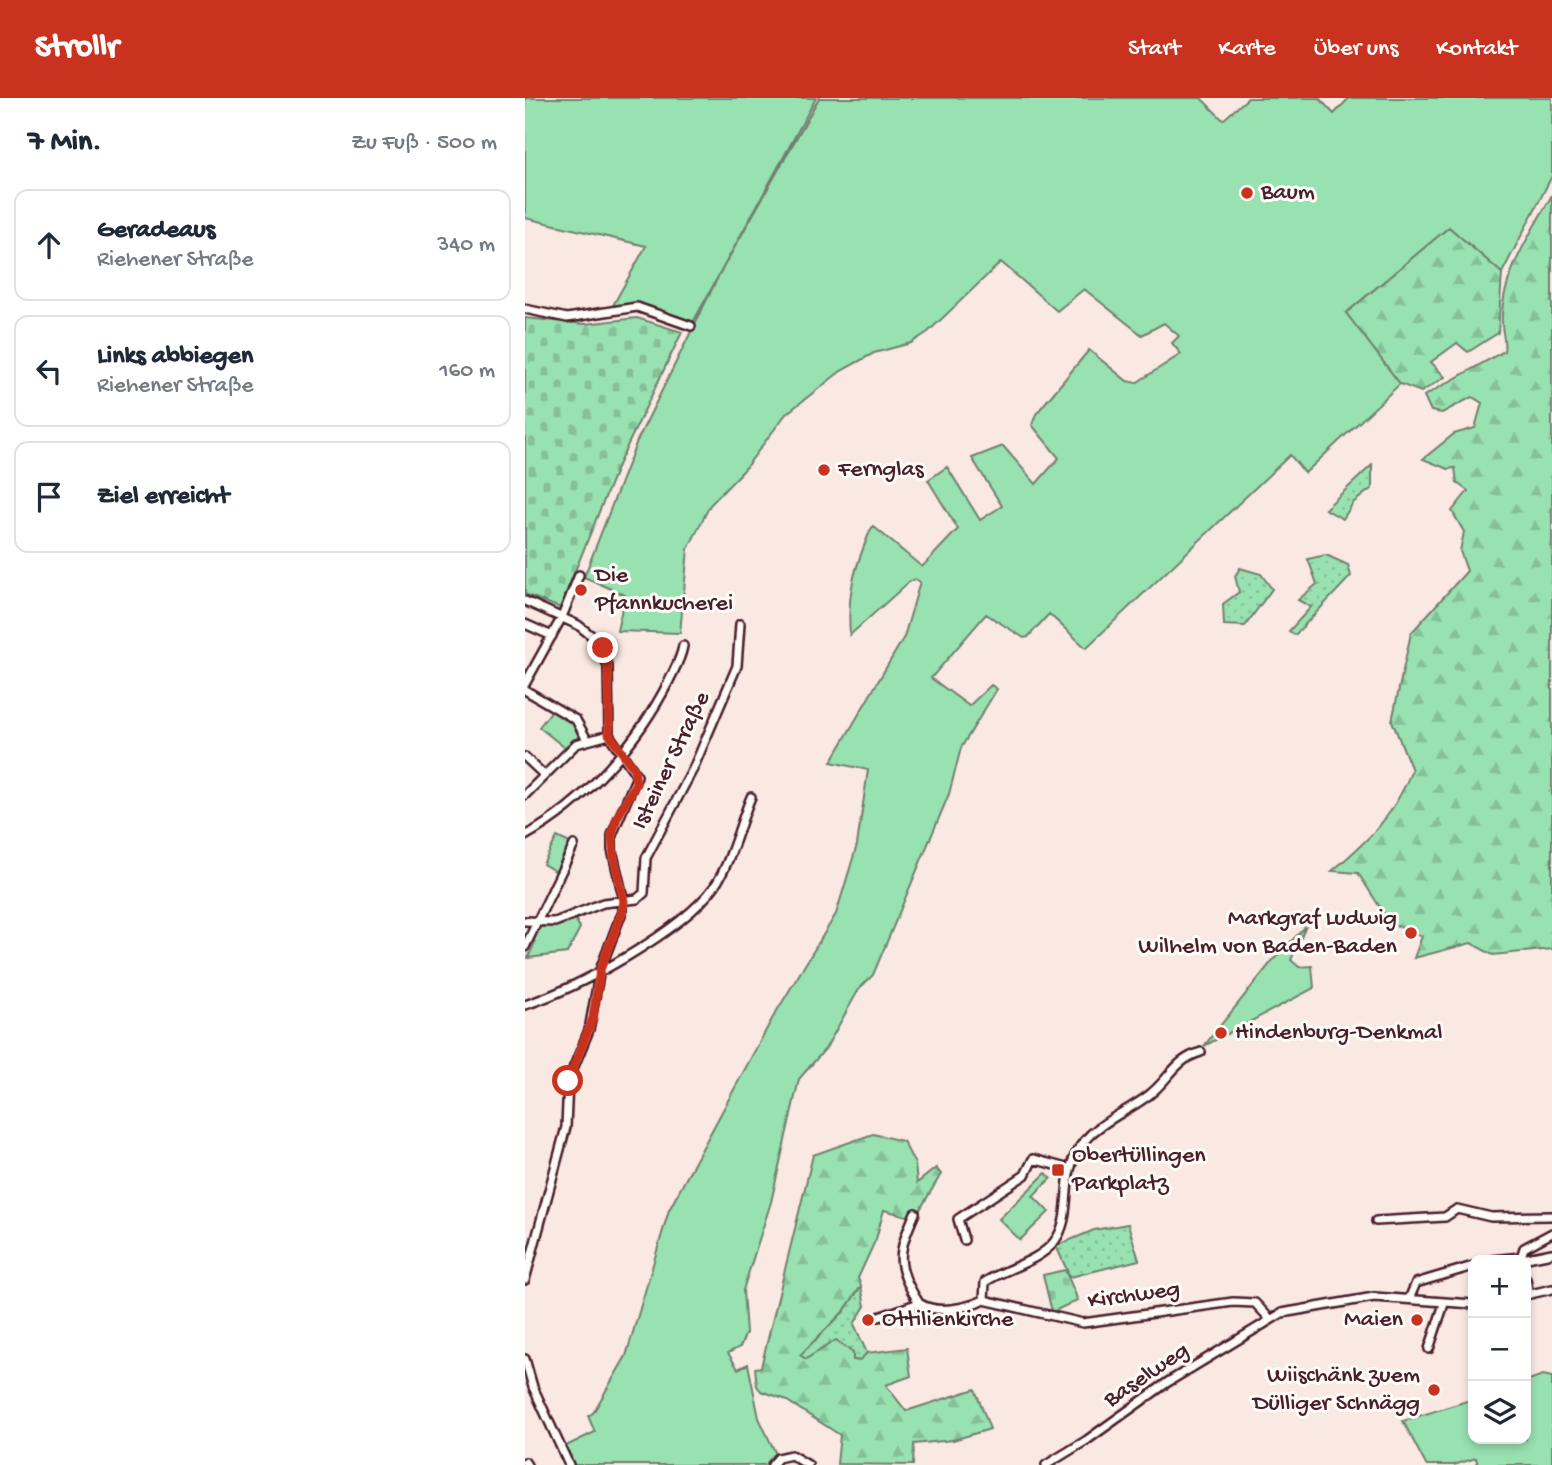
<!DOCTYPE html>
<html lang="de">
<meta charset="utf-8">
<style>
:root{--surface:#fff;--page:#f2f2f3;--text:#1f2937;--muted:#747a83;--line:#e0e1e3;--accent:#c8321e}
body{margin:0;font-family:"Gochi Hand",sans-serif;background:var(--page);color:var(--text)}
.controls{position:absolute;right:21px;bottom:21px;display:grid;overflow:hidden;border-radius:14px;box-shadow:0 4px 10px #0003}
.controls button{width:63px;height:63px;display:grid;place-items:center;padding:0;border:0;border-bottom:2px solid var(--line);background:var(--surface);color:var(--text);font:35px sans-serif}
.stop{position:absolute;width:21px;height:21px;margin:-16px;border:5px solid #c8321e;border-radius:50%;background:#fff}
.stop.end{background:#c8321e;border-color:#fff;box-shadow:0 2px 7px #0008}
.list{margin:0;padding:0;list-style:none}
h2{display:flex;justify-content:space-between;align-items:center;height:91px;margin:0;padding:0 28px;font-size:30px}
h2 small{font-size:23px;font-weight:400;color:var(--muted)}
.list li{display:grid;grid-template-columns:46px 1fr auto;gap:21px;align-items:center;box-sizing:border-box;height:112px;margin:0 14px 14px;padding:0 14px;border:2px solid var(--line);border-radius:14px}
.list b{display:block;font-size:26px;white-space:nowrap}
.list p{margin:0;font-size:23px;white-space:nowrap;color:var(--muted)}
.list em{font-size:23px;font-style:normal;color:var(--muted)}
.icon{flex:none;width:38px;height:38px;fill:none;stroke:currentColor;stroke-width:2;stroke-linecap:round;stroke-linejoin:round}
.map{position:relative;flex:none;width:1027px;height:1367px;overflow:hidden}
header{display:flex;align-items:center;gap:42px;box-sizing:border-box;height:98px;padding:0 35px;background:var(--accent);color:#fff}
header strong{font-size:33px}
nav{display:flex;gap:38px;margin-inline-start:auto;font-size:24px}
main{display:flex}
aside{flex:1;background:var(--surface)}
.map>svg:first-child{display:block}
</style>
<header>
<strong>Strollr</strong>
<nav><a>Start</a><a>Karte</a><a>Über uns</a><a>Kontakt</a></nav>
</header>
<main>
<aside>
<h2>7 Min.<small>Zu Fuß · 500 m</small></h2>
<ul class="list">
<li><svg class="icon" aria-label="ahead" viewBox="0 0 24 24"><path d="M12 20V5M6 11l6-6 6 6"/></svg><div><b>Geradeaus</b><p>Riehener Straße</p></div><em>340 m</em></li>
<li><svg class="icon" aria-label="left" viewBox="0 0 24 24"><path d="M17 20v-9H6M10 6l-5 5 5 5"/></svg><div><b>Links abbiegen</b><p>Riehener Straße</p></div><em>160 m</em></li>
<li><svg class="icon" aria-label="arrive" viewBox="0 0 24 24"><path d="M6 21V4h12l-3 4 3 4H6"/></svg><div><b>Ziel erreicht</b></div></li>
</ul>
</aside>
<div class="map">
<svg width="1027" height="1367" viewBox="0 0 1027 1367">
<defs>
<pattern id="grass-dots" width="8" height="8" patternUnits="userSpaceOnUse" patternTransform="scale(1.75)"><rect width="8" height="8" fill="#98e1b1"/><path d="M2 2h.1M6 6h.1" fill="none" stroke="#84c198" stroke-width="1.8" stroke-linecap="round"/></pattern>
<pattern id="forest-firs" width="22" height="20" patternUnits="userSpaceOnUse" patternTransform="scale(1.75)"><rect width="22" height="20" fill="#98e1b1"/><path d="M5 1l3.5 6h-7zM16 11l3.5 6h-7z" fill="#84c198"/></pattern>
<pattern id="cemetery-stones" width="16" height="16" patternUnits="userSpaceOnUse" patternTransform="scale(1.75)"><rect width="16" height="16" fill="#98e1b1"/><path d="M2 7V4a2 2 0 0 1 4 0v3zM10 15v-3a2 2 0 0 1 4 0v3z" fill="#84c198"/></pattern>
</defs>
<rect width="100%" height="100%" fill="#fae8e3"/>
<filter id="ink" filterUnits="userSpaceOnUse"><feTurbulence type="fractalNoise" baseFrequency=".0143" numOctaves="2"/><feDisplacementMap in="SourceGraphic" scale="14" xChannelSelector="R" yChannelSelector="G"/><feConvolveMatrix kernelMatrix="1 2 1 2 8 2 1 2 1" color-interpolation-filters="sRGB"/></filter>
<g filter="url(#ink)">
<!-- grass -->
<path fill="url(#grass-dots)" stroke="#71806e" stroke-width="2" d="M 847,367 L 847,390 L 828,405 L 818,421 L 800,411 Z
M 801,457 L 823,467 L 826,478 L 770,537 L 764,533 L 786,509 L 773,502 L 792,486 L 783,461 Z
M 715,470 L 736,476 L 747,491 L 720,528 L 699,527 L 698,506 L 714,494 L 710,478 Z
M 603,1126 L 614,1162 L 545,1179 L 531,1148 L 569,1132 Z
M 336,1188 L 340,1208 L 329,1226 L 342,1255 L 335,1263 L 328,1262 L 328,1255 C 310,1245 298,1252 281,1261 L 275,1257 L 319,1213 Z"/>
<!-- forest -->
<path fill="url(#forest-firs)" stroke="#71806e" stroke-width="2" d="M 1027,97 L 1027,851 L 968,857 L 946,845 L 889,860 L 897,838 L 865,825 L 833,775 L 807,773 C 845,741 868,719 887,672 L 867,623 L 886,535 L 942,473 L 935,453 L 939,434 L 927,413 L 943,393 L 932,385 L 930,370 L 923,371 L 898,361 L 929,336 L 950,330 L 957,305 L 947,299 L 917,315 L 906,313 L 899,298 L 979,253 C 981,242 977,236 977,226 C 974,181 1006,135 1027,97 Z
M 924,129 L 977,175 L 973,235 L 943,254 L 932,245 L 906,264 L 920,279 L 896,294 L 875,286 L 821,215 Z
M 348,1036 L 378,1043 L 390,1066 L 392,1085 L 411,1070 L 416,1076 L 390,1120 L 359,1112 L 351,1141 L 333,1180 L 336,1188 L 319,1213 L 275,1257 L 281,1261 L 311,1242 L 328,1255 L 328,1262 L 334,1263 L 342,1255 L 382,1250 L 386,1278 L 361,1287 L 381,1313 L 450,1291 L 465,1331 L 428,1342 L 389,1346 L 388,1367 L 312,1366 L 315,1337 L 259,1301 L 236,1293 L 232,1288 L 230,1270 L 236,1269 L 288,1057 Z"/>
<!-- cemetery -->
<path fill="url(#cemetery-stones)" stroke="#71806e" stroke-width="2" d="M 0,220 L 60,226 L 112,220 L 157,234 L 94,365 L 35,510 L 0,496 Z
M 540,1172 L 553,1202 L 527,1214 L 518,1177 Z"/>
<!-- green -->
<path fill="#98e1b1" stroke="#71806e" stroke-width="2" d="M 0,0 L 291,0 L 166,228 L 121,211 L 86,211 L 121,148 L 0,120 Z
M 294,0 L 676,0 L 698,22 L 723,0 L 794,0 L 809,16 L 824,0 L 1027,0 L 1027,78 L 977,175 L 924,129 L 821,215 L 875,286 L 780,375 L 765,357 L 561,550 L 524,516 L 503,539 L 499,540 L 461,516 L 406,580 L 444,608 L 466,587 L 472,591 L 436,650 L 424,696 L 348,877 L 334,891 L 301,950 L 274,981 L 246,1104 L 218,1192 L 221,1235 L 215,1249 L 203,1255 L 213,1271 L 223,1266 L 234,1320 L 251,1356 L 242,1367 L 49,1367 L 41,1348 L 70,1334 L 63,1318 L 68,1315 L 101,1258 L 144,1112 L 247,921 L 311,816 L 332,747 L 343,672 L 306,664 L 379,539 L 395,484 L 390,481 L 385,483 L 325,537 C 322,495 329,472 345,433 L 348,428 L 397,469 L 433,431 L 403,382 L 422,369 L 455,422 L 477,408 L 447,360 L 478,348 L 511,386 L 534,360 L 507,327 L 511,316 L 564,252 L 602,283 L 611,285 L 656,256 L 647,245 L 654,238 L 639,225 L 617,237 L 559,191 L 532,213 L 476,164 L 403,234 L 386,245 L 349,255 L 316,273 L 261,316 L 218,373 L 185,407 L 163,451 L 155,535 L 92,533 L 100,497 L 59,479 L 112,343 L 194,177 Z
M 28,611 C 42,619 55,624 53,642 L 39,649 L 14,629 Z
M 32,739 L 49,747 L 35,776 L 18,766 Z
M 48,817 L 55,830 L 42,855 L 3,860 L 10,844 L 4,841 L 11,825 Z
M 781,828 L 766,862 L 774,869 L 787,868 L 789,890 L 679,948 L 748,862 Z
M 521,1075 L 526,1080 L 508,1098 L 524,1114 L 495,1142 L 474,1121 Z
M 1018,1277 L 1027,1279 L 1027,1367 L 953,1367 L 951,1360 L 929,1367 L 901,1367 L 878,1323 L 948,1301 L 948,1341 L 1001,1341 L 1001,1283 Z"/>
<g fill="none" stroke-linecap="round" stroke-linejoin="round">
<defs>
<path id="minor" d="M 0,211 L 42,220 L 112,209 L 166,228
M 0,503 L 53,527 L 72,542 L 83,568 L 84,637 L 112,678 L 87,737 L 87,752 L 99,803 L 97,814 L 75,872 L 64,932 L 43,983 L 41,1029 L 0,1182
M 0,526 L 27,538
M 0,586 L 37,519 L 54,477
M 0,592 L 51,622 L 62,642
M 0,659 L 19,677
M 0,697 L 51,646 L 84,637
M 0,738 C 60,705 113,644 144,583 C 149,572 156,561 158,548
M 0,823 L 30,824 L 78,805 L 112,801 L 119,795 L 121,760 L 168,671 L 212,568 L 215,526
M 0,849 L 49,747
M 0,907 C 53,890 156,834 189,789 C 205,767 215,725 226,699
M 390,1115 C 372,1156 370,1167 394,1205 C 411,1217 442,1210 459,1202
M 851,1123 L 920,1119 L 932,1111 L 966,1119 L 1027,1118
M 439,1142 L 433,1121 L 500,1077 L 508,1061 L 545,1071
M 996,1159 L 999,1150 L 1027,1135
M 997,1161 L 1027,1155
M 967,1162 L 996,1159
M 1001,1181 L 1004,1196
M 1001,1197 L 1027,1191
M 884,1201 L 891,1185 L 948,1168
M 459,1202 L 460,1184 C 481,1170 513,1164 529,1144 C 545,1124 539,1095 545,1072 C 554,1030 594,1020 624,997 C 645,981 649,962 676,954
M 459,1202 L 558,1225 L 708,1204 L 730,1205 L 744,1220
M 354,1219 L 394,1205
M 904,1251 L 919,1206
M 0,1261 L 8,1289 L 44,1367
M 0,1364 L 2,1367
M 247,1367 L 253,1360 L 266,1357 L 283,1367
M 521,1367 L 562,1342 L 643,1284 L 757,1215 L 849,1199 L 948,1206"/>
</defs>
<!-- minor casing -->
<use href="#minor" stroke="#4a1f2b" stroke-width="12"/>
<!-- minor -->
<use href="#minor" stroke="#fdfcf7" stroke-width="7"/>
</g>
</g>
<g fill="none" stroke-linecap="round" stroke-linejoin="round" filter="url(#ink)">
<!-- route -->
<path stroke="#c8321e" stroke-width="9" d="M 43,983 L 68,920 L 75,872 L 97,814 L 99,803 L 89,760 L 87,737 L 92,720 L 111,685 L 109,671 L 84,636 L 83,568 L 78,550"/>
</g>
<!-- markers -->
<g fill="#c8321e" stroke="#fdfcf7" stroke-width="2.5">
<circle cx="722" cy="95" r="7"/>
<circle cx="299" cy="372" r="7"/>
<circle cx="56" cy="492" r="7"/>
<circle cx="886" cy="835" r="7"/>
<circle cx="696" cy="935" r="7"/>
<rect x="526" y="1065" width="14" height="14" rx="3.5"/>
<circle cx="343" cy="1222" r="7"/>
<circle cx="892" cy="1222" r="7"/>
<circle cx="909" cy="1292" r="7"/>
</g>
<g text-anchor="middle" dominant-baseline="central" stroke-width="6" stroke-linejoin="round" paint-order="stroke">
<!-- poi labels -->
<g font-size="24" fill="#4a1f2b" stroke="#fdfcf7" text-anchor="start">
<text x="736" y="95">Baum</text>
<text x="313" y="372">Fernglas</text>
<text x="70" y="478">Die<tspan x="70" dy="28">Pfannkucherei</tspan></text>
<text x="872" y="821" text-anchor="end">Markgraf Ludwig<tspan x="872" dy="28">Wilhelm von Baden-Baden</tspan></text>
<text x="710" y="935">Hindenburg-Denkmal</text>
<text x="547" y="1058">Obertüllingen<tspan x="547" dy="28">Parkplatz</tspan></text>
<text x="357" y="1222">Ottilienkirche</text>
<text x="878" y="1222" text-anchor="end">Maien</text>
<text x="895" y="1278" text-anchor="end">Wiischänk zuem<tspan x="895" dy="28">Dülliger Schnägg</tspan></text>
</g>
<!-- street labels -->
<g font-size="24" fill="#4a1f2b" stroke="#fdfcf7">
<text transform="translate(147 663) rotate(-64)">Isteiner Straße</text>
<text transform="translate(609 1198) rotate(-8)">Kirchweg</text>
<text transform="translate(622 1278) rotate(-34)">Baselweg</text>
</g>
</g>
</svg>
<div class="controls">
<button>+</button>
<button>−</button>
<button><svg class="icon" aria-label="layers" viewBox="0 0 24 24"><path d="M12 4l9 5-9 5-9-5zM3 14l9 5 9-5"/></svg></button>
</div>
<div class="stop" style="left:43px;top:983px"></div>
<div class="stop end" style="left:78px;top:550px"></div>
</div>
</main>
